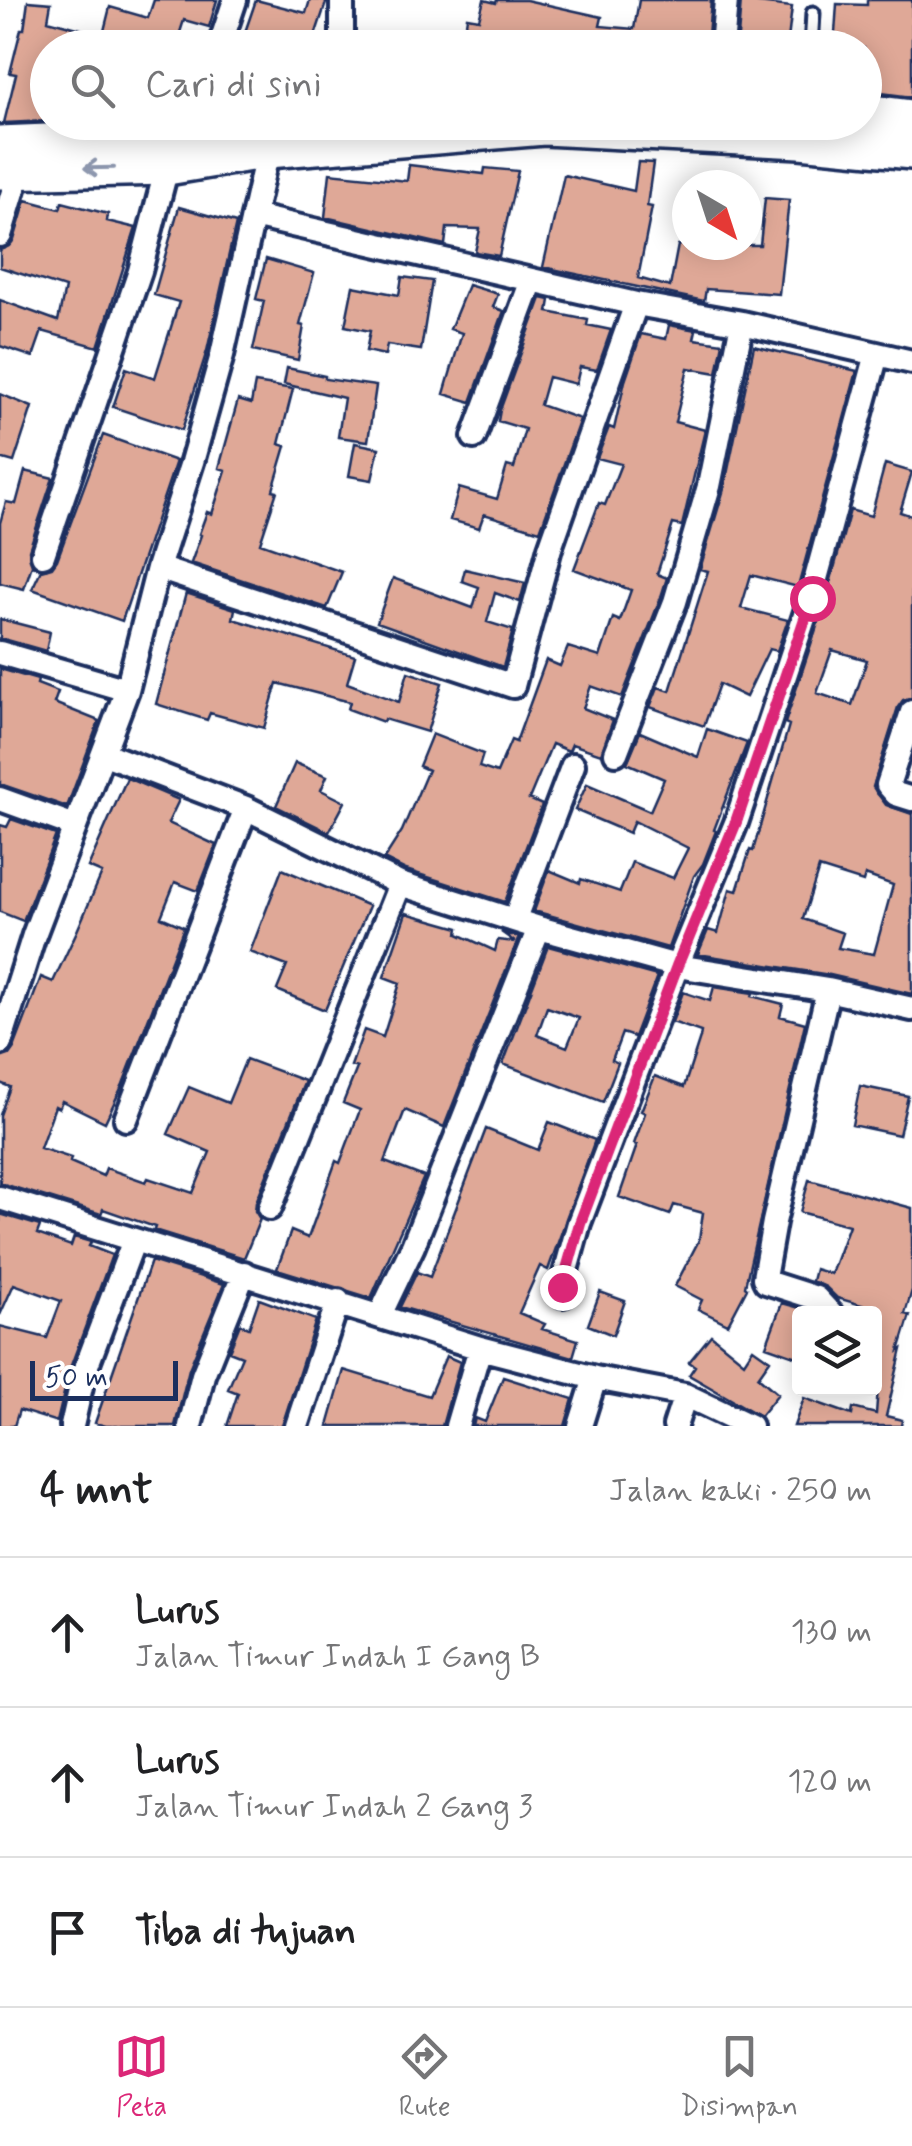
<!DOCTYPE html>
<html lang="id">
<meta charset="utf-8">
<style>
:root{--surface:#fff;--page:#f2f2f2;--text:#202124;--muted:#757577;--line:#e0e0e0;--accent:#db2777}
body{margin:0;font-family:Mynerve,sans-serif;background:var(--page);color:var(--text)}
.controls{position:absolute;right:30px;bottom:30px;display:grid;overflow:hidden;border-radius:10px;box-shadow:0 5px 25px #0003}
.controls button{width:90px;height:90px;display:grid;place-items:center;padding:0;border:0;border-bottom:2px solid var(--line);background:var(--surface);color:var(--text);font:50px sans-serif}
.compass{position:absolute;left:672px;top:170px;width:90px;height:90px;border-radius:50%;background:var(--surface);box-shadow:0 5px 25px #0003;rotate:141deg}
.scale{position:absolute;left:30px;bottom:25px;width:148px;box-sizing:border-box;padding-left:10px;border:5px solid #1b2f5e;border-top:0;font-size:28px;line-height:35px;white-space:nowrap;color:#1b2f5e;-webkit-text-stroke:8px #fff;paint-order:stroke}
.stop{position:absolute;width:30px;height:30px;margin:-22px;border:8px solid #db2777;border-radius:50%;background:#fff}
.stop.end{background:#db2777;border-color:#fff;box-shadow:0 2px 10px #0008}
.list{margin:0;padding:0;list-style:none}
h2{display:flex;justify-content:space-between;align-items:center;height:130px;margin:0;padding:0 40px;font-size:42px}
h2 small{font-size:32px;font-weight:400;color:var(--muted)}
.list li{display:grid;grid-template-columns:65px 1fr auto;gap:30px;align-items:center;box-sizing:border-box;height:150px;padding:0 40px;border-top:2px solid var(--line)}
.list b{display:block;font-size:38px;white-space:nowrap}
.list p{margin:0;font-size:32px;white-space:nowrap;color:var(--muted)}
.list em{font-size:32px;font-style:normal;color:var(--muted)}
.icon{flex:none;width:55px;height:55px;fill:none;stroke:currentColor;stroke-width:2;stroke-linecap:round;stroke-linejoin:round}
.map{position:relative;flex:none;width:912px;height:1426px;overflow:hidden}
.search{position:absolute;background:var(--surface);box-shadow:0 5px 25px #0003;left:30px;right:30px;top:30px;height:110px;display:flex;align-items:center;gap:25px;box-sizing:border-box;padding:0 35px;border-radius:55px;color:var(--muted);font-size:38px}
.sheet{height:580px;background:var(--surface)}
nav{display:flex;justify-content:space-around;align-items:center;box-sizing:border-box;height:140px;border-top:2px solid var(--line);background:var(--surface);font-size:28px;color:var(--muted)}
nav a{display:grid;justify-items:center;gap:5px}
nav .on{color:var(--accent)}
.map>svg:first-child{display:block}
</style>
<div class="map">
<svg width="912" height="1426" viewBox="0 0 912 1426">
<rect width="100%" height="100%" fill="#fff"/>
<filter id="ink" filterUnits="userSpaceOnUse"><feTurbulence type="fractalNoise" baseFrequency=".01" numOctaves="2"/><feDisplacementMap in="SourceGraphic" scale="20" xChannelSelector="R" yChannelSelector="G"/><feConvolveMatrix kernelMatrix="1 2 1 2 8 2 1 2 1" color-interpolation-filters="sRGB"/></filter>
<g filter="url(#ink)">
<!-- building -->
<path fill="#dfa897" stroke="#1b2f5e" stroke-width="2.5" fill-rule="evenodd" d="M 154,0 L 217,0 L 209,27 L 184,20 L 175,48 L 138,40 L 137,44 L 103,35 L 110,7 L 148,18 Z
M 256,0 L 306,13 L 310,0 L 327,0 L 314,39 L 296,33 L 291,48 L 274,48 L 243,38 Z
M 484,0 L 496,3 L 497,0 L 526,0 L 602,17 L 600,26 L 634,29 L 639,0 L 711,0 L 707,48 L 462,48 L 467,17 L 479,19 Z
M 867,0 L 912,0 L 912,97 L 881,93 L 881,76 L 864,75 L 864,48 L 834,48 L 837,4 L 867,5 Z
M 28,1 L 51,3 L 48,20 L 92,32 L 88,48 L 48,48 L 48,121 L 4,123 L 16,74 L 10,73 L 21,29 L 24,29 Z
M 741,1 L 792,7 L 787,48 L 737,48 Z
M 638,162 L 653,163 L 647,206 L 652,207 L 638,278 L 670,287 L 678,245 L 760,245 L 765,198 L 789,200 L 779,294 L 706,289 L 704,301 L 543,267 L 564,175 L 634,191 Z
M 409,165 L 484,174 L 485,168 L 518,171 L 499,256 L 475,252 L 480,229 L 447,228 L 445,245 L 325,217 L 330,173 L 407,181 Z
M 26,200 L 60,209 L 62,202 L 108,214 L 107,221 L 136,228 L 98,347 L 42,331 L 33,357 L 0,346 L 0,300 L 58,321 L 65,288 L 0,267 L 0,250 L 9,246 L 14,240 Z
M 179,207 L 236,223 L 207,351 L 182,430 L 113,407 L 126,368 L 155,378 L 179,302 L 154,295 Z
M 266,259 L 314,273 L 300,325 L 304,326 L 298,360 L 253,350 L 264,301 L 256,299 Z
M 402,277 L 432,281 L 421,350 L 387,345 L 385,355 L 366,351 L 370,331 L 345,326 L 353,286 L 399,295 Z
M 468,285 L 498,294 L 493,307 L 504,311 L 471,402 L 444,394 L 462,333 L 450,329 Z
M 541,298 L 550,300 L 548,312 L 588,320 L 587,325 L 611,330 L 597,370 L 580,367 L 576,384 L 548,377 L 540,405 L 580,419 L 540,531 L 484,514 L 479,528 L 450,520 L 459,488 L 497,499 L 507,466 L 514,468 L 525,429 L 498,421 L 500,410 Z
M 669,325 L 696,330 L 694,339 L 723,343 L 717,373 L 688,368 L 675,422 L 705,430 L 682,526 L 673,524 L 657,574 L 667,578 L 661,597 L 622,697 L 591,686 L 583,708 L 613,720 L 601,754 L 572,744 L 569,751 L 552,744 L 529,799 L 542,805 L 505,902 L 406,870 L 384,859 L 402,831 L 428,770 L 419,766 L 432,734 L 483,754 L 479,767 L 497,773 L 511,740 L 516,742 L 546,660 L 560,666 L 568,647 L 600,657 L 613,618 L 620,621 L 631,590 L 574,569 L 599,503 L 605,505 L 621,464 L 597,458 L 609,427 L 614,429 L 625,381 L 641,334 L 666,339 Z
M 754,346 L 857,371 L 798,587 L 751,575 L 741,608 L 788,620 L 777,651 L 769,649 L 746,697 L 719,684 L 704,726 L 650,707 L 658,687 L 670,691 L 708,571 L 700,569 L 724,489 Z
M 287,368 L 325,376 L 325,379 L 376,386 L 368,441 L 338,437 L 344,398 L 284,384 Z
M 255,383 L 293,389 L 279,444 L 286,446 L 273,490 L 277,491 L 260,543 L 342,572 L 327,608 L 191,563 L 201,535 L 199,534 L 207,512 L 212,514 L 226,470 L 219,468 L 238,400 L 251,404 Z
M 0,394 L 32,407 L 14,462 L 0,458 Z
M 103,435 L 176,461 L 122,621 L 32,589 L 41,570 L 52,567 L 57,560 Z
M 355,443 L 379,448 L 372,480 L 349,476 Z
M 885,464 L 912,472 L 900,512 L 912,516 L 912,697 L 903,700 L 898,707 L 873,787 L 886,805 L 912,814 L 912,994 L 830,975 L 698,954 L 708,930 L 718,933 L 730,889 L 737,891 L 750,850 L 753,851 L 789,725 L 785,723 L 825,602 L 850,510 L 871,516 ZM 832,650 L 867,660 L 852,705 L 817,693 ZM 819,868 L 863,882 L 865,875 L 893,885 L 874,954 L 838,948 L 843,933 L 803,919 Z
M 25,471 L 53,478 L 29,550 L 32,565 L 24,589 L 0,583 L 0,523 L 6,502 L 16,504 Z
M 465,569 L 525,583 L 520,602 L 495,593 L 487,622 L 513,630 L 503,667 L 377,622 L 393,578 L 473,608 L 479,587 L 462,581 Z
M 186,593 L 235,609 L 233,619 L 355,656 L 347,683 L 399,702 L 408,672 L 442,683 L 427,732 L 384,719 L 383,722 L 348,709 L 350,702 L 277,683 L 264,728 L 210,713 L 207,720 L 156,704 Z
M 0,619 L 50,632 L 46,651 L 0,638 Z
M 0,669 L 38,680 L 37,684 L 58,692 L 54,703 L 99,721 L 67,807 L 0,784 Z
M 707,729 L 747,743 L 714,830 L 716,831 L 703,864 L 694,876 L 668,948 L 534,911 L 549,870 L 580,883 L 581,879 L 620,892 L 632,862 L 673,878 L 688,848 L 634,821 L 629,833 L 575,810 L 587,784 L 650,811 L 664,779 L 627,763 L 640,732 L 698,757 Z
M 295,763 L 327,776 L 321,790 L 345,802 L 329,832 L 276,806 Z
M 127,778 L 179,800 L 168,823 L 216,845 L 198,891 L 175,882 L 161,917 L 184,927 L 123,1084 L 105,1122 L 62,1101 L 59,1108 L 55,1106 L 40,1148 L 71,1158 L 70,1162 L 103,1176 L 106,1168 L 146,1182 L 148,1178 L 193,1193 L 210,1152 L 168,1134 L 189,1087 L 228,1103 L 246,1059 L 305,1081 L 256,1202 L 255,1211 L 260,1219 L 244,1258 L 154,1230 L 155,1227 L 103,1209 L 101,1214 L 0,1183 L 0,1115 L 10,1087 L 0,1083 L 0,1058 L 9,1055 L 14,1048 L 41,977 L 53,982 L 77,931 L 102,873 L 88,867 Z
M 11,819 L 56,835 L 23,921 L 0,912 L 0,825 L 7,827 Z
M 282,869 L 369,906 L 325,1010 L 277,990 L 287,966 L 250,952 Z
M 406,913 L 459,928 L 458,934 L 495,951 L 498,940 L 515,942 L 501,932 L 519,937 L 444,1127 L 405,1110 L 385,1162 L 424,1177 L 371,1298 L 277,1269 L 291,1231 L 308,1238 L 336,1161 L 340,1163 L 360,1110 L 343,1103 L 357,1068 L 351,1066 L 364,1030 L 383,1037 L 400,983 L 384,977 Z
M 548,946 L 657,976 L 634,1037 L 622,1033 L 612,1060 L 618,1063 L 603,1102 L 503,1064 ZM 547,1007 L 579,1018 L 567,1047 L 537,1035 Z
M 714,987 L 753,993 L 752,996 L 783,1004 L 780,1016 L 805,1023 L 745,1286 L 747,1288 L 728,1324 L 698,1309 L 702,1300 L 675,1286 L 699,1240 L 703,1213 L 674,1205 L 670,1215 L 619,1197 L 637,1145 L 634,1144 L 645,1113 L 641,1111 L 655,1076 L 684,1087 L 700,1038 L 701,1032 L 672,1022 L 683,992 L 710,1001 Z
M 860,1086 L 908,1096 L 899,1135 L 852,1125 Z
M 549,1122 L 595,1140 L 548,1270 L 540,1266 L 519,1313 L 545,1324 L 542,1329 L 578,1340 L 573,1357 L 400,1307 L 417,1272 L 430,1277 L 486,1129 L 538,1150 Z
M 809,1180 L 912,1208 L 912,1290 L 905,1314 L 910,1315 L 899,1351 L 902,1349 L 886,1416 L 902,1420 L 901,1426 L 794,1426 L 804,1398 L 852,1415 L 853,1408 L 876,1414 L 882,1335 L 874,1332 L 874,1314 L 867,1314 L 869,1307 L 837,1298 L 826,1287 L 812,1281 L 815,1269 L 831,1274 L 849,1225 L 800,1212 Z
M 0,1214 L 40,1226 L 37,1234 L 71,1246 L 74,1237 L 91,1242 L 89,1246 L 112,1255 L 70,1368 L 57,1422 L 19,1410 L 14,1426 L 0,1426 L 0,1326 L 47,1338 L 61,1301 L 14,1284 L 0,1315 Z
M 151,1261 L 224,1284 L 189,1369 L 175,1426 L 106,1426 L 95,1423 Z
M 600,1292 L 625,1301 L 613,1335 L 588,1325 Z
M 259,1299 L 316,1320 L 282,1426 L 227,1426 L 238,1393 L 228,1389 L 242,1356 L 229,1351 L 240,1324 L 249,1328 Z
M 782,1303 L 800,1308 L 800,1358 L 766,1346 Z
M 711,1335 L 744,1362 L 753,1348 L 770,1360 L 758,1377 L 778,1394 L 760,1416 L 689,1375 L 695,1366 L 689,1362 Z
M 446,1356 L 460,1362 L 442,1426 L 328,1426 L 344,1370 L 429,1396 Z
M 503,1377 L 573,1399 L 565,1426 L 473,1426 L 475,1418 L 485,1422 Z"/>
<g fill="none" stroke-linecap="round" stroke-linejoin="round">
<defs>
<path id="service" d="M 811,48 L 813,13"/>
<path id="minor" d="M 219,48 L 235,0
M 342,48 L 342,0
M 722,48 L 726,0
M 253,216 L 636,304 L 742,323 L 912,362
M 0,235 L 19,172
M 474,437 L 532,280
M 43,555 L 140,271 L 167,167
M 158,568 L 513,686 L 550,548 L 636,304
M 0,653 L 127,690
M 912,712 L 888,785 L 896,794 L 912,799
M 616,753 L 675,602 L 709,486 L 742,323
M 105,754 L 246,808 L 400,884 L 539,928 L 677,966 L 828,990 L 912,1009
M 0,799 L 75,826
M 515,918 L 573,765
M 828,990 L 774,1222 L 764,1278 L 766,1282 L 816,1298 L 831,1314
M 0,1043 L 34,935 L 127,690 L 158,568 L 192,462 L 222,355 L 268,150
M 126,1119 L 246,808
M 0,1198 L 480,1348 L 595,1378 L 685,1395 L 750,1426
M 270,1208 L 400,884
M 563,1295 L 563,1281 L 579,1223 L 677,966 L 736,823 L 811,597 L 877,354
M 380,1315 L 413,1246 L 539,928
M 72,1426 L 84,1373 L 134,1240
M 190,1426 L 203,1375 L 244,1273
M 297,1426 L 338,1301
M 457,1426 L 480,1348
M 580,1426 L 595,1378
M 675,1426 L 685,1395"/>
<path id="primary" d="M 864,112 L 912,118
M 0,144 L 190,136 L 259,122
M 0,171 L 167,167 L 268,150 L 544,127 L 800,140 L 912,151"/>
</defs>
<!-- service casing -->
<use href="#service" stroke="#1b2f5e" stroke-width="19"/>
<!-- minor casing -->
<use href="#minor" stroke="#1b2f5e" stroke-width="30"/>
<!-- primary casing -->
<use href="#primary" stroke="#1b2f5e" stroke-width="42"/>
<!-- service -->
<use href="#service" stroke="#fff" stroke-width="11"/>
<!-- minor -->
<use href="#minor" stroke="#fff" stroke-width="22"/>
<!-- primary -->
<use href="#primary" stroke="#fff" stroke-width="35"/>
</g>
<!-- one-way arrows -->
<defs><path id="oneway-shaft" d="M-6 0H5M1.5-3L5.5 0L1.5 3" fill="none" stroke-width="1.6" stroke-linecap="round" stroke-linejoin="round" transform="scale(2.5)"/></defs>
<use stroke="#8d97ae" href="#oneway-shaft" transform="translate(99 168) rotate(179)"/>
</g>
<g fill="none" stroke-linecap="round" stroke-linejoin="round" filter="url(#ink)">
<!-- route -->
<path stroke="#db2777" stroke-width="12" d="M 562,1287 L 580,1223 L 677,966 L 736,822 L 812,598"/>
</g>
</svg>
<div class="controls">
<button><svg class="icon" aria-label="layers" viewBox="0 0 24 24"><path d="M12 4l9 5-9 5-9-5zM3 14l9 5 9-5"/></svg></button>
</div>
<svg class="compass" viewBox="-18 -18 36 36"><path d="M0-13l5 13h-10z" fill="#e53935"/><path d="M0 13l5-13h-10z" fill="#757577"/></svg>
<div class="scale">50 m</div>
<div class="stop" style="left:812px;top:598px"></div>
<div class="stop end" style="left:562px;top:1287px"></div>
<div class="search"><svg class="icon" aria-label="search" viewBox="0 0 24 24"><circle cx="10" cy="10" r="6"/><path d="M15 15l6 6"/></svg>Cari di sini</div>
</div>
<section class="sheet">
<h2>4 mnt<small>Jalan kaki · 250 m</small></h2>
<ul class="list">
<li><svg class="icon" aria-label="ahead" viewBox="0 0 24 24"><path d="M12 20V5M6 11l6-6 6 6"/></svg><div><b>Lurus</b><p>Jalan Timur Indah I Gang B</p></div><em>130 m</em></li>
<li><svg class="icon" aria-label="ahead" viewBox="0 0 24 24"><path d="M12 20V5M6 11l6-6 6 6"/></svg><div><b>Lurus</b><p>Jalan Timur Indah 2 Gang 3</p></div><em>120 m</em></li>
<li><svg class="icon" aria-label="arrive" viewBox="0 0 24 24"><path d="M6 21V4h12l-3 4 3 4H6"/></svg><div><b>Tiba di tujuan</b></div></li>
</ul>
</section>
<nav>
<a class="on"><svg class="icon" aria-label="map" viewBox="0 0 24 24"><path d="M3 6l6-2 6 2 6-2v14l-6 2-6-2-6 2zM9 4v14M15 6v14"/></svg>Peta</a>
<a><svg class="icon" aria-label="directions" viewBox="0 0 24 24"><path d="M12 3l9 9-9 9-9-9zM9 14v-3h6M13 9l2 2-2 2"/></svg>Rute</a>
<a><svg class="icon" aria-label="saved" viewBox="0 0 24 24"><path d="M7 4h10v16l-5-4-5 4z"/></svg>Disimpan</a>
</nav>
